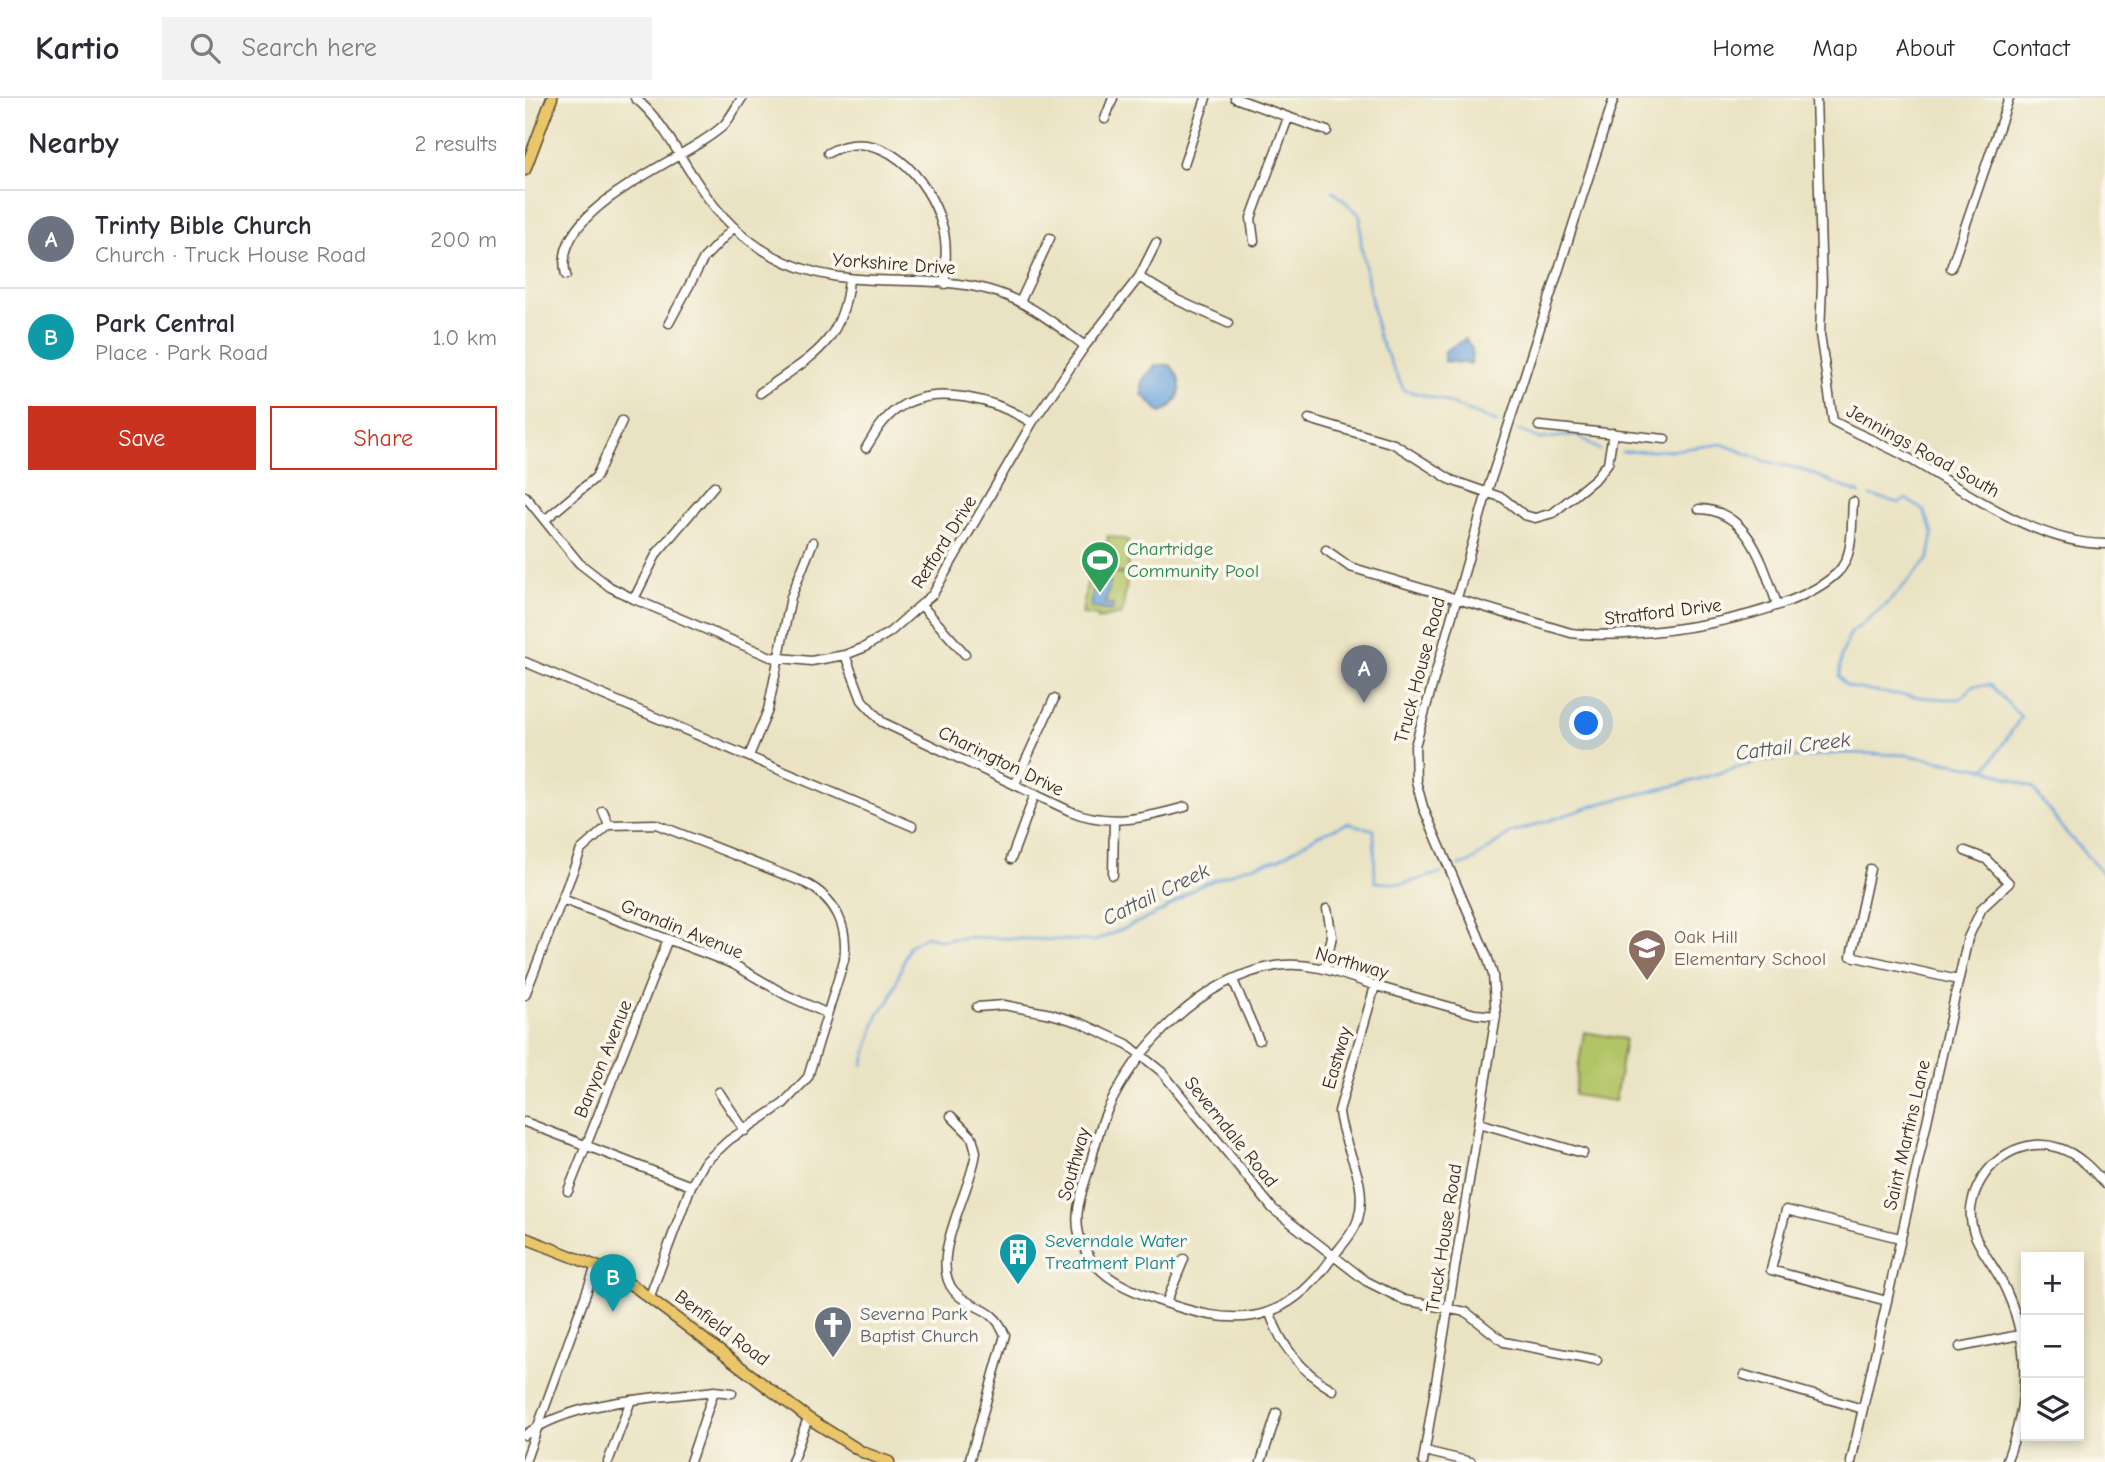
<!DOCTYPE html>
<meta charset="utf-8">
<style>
:root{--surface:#fff;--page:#f2f2f3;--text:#2b2b33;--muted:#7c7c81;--line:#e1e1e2;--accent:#c8321e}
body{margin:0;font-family:"Comic Neue",sans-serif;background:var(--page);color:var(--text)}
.controls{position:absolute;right:21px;bottom:21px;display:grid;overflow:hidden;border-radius:0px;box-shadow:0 4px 10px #0003}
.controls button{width:63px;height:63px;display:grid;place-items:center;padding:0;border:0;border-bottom:2px solid var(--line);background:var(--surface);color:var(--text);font:35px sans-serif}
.you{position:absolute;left:1062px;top:626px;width:24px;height:24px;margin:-18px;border:5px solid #fff;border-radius:50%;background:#1a73e8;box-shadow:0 0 0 10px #1a73e833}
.badge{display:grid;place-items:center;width:46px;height:46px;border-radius:50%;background:var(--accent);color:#fff;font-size:23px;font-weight:700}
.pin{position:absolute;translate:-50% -58px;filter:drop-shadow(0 2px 4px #0008)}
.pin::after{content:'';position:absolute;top:37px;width:24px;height:21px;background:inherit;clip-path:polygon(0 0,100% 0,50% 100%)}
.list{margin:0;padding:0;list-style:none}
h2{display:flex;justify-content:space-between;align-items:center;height:91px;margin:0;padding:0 28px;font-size:30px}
h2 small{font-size:23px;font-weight:400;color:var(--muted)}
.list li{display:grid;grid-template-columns:46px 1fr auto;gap:21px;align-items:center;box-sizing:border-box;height:98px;padding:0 28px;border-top:2px solid var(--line)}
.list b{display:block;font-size:26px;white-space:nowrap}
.list p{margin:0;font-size:23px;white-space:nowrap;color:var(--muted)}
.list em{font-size:23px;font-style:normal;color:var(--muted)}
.actions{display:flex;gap:14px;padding:21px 28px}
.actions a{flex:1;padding:16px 0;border:2px solid var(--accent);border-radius:0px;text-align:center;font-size:24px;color:var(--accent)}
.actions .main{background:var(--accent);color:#fff}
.icon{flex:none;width:38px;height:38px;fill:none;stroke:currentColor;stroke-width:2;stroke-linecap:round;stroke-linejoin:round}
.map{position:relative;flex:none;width:1580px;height:1364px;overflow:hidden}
header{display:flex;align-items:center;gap:42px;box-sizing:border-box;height:98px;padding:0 35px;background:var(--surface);border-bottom:2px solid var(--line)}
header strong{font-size:33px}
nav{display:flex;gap:38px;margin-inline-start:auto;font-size:24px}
.search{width:490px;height:63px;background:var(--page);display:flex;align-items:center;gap:18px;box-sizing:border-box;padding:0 24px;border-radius:0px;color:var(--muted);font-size:26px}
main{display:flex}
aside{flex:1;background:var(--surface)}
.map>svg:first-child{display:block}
</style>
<header>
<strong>Kartio</strong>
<div class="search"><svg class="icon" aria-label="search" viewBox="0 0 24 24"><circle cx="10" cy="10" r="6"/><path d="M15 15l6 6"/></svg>Search here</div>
<nav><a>Home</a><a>Map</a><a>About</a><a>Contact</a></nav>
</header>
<main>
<aside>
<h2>Nearby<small>2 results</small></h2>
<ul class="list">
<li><span class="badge" style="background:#6b7280">A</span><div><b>Trinty Bible Church</b><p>Church · Truck House Road</p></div><em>200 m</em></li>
<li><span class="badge" style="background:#0f9aa8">B</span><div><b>Park Central</b><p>Place · Park Road</p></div><em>1.0 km</em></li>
</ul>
<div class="actions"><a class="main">Save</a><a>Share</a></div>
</aside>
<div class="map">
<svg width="1580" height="1364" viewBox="0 0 1580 1364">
<rect width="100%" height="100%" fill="#fbf7ec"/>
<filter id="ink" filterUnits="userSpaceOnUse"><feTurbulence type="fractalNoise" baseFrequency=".0143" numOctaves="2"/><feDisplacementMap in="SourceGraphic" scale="14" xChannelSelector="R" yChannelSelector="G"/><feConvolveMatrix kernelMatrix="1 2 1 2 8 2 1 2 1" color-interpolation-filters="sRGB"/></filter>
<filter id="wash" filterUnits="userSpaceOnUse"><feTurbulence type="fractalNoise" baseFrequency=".00686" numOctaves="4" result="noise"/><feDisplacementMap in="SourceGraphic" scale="28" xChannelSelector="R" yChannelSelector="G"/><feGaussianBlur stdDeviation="1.57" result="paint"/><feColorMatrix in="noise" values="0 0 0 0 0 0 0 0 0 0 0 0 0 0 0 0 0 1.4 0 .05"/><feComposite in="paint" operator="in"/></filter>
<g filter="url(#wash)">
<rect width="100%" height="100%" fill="#eae3c3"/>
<!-- green -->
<path fill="#b3c467" stroke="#777742" stroke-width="2" d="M 583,438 L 603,442 L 603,476 L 578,472 Z
M 564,472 L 603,478 L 597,516 L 573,521 L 573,518 L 557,516 Z
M 1059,934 L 1100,941 L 1090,1003 L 1049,997 Z"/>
<!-- water -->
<path fill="#70a6dd" stroke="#56687e" stroke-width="2" d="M 940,241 L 947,250 L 946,266 L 919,263 L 920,253 Z
M 631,267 L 645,267 C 661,284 657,304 636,315 L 617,296 L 617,283 Z
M 570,482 L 586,484 L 580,505 L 588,507 L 587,513 L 566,509 Z"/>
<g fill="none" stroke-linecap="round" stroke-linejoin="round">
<!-- stream -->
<path stroke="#70a6dd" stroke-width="2.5" d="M 808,93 L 835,117 L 836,146 L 853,238 L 879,292 L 917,302 L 973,325
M 993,332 L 1015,341 L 1052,337 L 1075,352
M 1097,354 L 1150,352 L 1197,346 L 1240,363 L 1276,371 L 1335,396
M 1346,398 L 1375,405 L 1381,401 L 1399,413 L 1408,435 L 1404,460 L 1362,506 L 1325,536 L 1316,559 L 1314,579 C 1317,582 1318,585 1321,587 C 1331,593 1427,604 1436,600 C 1440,598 1445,591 1448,588 L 1465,587 L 1496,619 L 1461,671
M 933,768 L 944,765 L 986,735 L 1077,705 L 1157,686 L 1234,663 L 1319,655 L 1381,657 L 1461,671 L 1508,690 L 1537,730 L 1580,778
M 338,967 L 353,916 L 365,902 L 384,848 L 401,838 L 417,842 L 444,839 L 570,843 L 636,814 L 672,789 L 719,770 L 754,761 L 793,737 L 823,725 L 849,732 L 850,784 L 878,786 L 916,775"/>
</g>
</g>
<g filter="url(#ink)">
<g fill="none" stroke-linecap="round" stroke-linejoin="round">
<defs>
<path id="minor" d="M 110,0 C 140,24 154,60 176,90 C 193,116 218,141 245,156 C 319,198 389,172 464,192 C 501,202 530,226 560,248
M 710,0 L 802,33
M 1291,0 L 1297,186 L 1295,236 L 1308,323 C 1330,335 1354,344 1376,356 C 1436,389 1509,446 1580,446
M 580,21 L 588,0
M 303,55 C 356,25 404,80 417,127 C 423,146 420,167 420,186
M 659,66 L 681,0
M 729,143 L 726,120 L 763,20
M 1426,170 L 1484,0
M 41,177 C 23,109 158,65 199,27 C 206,19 211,9 217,0
M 614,179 L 652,202 L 703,225
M 495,204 L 525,140
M 144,225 L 179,160 L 209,129
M 235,295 C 284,259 317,249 324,182
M 784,321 L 869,346 L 926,382 L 978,400 L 999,417 L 1010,420 L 1028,415 L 1071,380 L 1083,365 L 1088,335
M 1014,328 L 1140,341
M 341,350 C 350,335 358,321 372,311 C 409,284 472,302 507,325
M 0,398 L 54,465 L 85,489 L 109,501 L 246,559 L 286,563 L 320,557 L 338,550 L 365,534 L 408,496 L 507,325 L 560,248 L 614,179 L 631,145
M 1174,411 C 1224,412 1238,467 1252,506
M 21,421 L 71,379 L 97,323
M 801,452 L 825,469 L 1046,535 C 1109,543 1265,521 1312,475 C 1330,458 1326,426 1328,404
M 109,501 L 132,455 L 189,388
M 397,508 L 440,556
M 320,557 L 337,602 L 357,624 L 545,713 C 584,729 621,720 660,709
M 0,564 L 387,728
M 224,658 L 243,612 L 266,499 L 288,444
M 490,686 L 529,601
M 78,713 L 84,727
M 486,761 L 510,696
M 1345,771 L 1326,858 L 1433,882
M 588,777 L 589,723
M 37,801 L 208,866 L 261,897 L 301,915
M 800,871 L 807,838 L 802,811
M 708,882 L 734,942
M 850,888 L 814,1013 C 817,1050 845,1082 833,1121 C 829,1135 816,1148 807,1160 C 758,1231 707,1229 632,1202 C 603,1191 576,1181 560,1152 C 545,1124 555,1099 564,1071 C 569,1052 573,1033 581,1015 C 611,949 676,880 751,868 C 789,862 822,879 858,890 C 889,899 919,907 950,916 L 971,918
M 0,897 L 56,752 L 84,727 L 131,726 L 280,785 C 310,800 324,828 319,862 L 283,979 L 258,1006 L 204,1042 L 179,1065 L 166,1088 L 125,1198
M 452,909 L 479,907 L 526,916 L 556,925 L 602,946 L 637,974 L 748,1111 L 841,1183 L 879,1202 L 941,1214 L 979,1244 L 1072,1262
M 194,994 L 220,1033
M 426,1018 L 447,1039 L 451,1054 C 447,1092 402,1162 429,1193 C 446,1213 468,1206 480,1237 L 444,1364
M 0,1024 L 166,1088
M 954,1025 L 1058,1055
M 43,1093 L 143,841
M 1362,1203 L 1246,1172 L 1261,1112 L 1375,1140
M 641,1205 L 659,1161
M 745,1215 C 756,1248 778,1275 808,1292
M 1435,1249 L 1494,1237
M 1219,1277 L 1338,1311
M 0,1337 C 49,1302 130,1300 189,1293 L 207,1295
M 900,1353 L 946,1364
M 0,1364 L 71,1168
M 83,1364 L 106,1302
M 165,1364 L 189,1293
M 267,1364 L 283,1320
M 736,1364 L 752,1315
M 898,1364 L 971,918 L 968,877 L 962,858 L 898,709 L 891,683 L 890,648 L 962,394 L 1089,0
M 1326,1364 L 1443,840 L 1457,810 L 1484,785 L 1461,761 L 1440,753
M 1481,1364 C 1505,1305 1507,1242 1477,1184 C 1465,1160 1443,1140 1446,1111 C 1451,1070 1492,1036 1534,1050 C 1553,1056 1567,1071 1580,1086"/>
<path id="major" d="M 0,72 L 27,0
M 0,1140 L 71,1168 L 110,1189 L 283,1320 L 337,1354 L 364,1364"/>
</defs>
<!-- minor casing -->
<use href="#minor" stroke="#554637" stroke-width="11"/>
<!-- major casing -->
<use href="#major" stroke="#554637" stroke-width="13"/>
<!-- minor -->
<use href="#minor" stroke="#fff" stroke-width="8"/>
<!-- major -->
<use href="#major" stroke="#eac669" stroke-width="10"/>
</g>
</g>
<!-- icons -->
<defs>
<symbol id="stadium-pin" viewBox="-11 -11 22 30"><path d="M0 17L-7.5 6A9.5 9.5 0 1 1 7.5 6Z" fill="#2e9e5b" stroke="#fbf7ec"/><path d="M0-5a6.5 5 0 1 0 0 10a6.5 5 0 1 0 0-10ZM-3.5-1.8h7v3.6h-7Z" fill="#fff"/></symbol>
<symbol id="school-pin" viewBox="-11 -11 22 30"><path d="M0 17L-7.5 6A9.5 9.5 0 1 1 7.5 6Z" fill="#8d6e63" stroke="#fbf7ec"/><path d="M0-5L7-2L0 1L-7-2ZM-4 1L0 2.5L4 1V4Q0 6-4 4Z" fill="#fff"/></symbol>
<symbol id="building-pin" viewBox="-11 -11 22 30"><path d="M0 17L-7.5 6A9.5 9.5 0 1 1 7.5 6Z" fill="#0f9aa8" stroke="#fbf7ec"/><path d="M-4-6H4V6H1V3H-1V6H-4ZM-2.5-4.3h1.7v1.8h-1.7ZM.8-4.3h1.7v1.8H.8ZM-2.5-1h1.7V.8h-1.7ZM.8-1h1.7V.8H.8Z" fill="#fff"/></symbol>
<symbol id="church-pin" viewBox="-11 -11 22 30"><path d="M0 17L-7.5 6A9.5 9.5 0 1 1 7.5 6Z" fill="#6b7280" stroke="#fbf7ec"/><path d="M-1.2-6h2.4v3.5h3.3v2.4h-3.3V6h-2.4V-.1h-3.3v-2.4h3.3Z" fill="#fff"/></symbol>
</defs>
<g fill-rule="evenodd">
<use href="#stadium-pin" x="553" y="440" width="44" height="60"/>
<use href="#school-pin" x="1100" y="828" width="44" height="60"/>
<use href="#building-pin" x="471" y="1132" width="44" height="60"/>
<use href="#church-pin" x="286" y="1205" width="44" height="60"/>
</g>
<g text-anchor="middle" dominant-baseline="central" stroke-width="7" stroke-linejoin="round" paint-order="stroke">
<!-- street labels -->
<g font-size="19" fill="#3b2a1e" stroke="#fbf7ec">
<text transform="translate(369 166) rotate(4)">Yorkshire Drive</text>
<text transform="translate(1398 353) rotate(29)">Jennings Road South</text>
<text transform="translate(419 444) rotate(-58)">Retford Drive</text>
<text transform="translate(1138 514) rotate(-7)">Stratford Drive</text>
<text transform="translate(895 572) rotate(-75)">Truck House Road</text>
<text transform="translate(476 663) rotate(26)">Charington Drive</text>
<text transform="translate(157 831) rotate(22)">Grandin Avenue</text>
<text transform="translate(827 865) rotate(16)">Northway</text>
<text transform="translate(812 960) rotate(-74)">Eastway</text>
<text transform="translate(78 961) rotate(-68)">Banyon Avenue</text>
<text transform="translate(706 1034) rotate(51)">Severndale Road</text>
<text transform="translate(1382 1037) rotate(-77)">Saint Martins Lane</text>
<text transform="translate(549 1066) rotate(-74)">Southway</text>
<text transform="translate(919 1140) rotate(-81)">Truck House Road</text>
<text transform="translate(197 1230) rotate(37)">Benfield Road</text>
</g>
<!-- leisure labels -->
<g font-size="19" fill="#27864d" stroke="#fbf7ec" text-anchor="start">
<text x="602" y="451">Chartridge<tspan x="602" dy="22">Community Pool</tspan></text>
</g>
<!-- education labels -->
<g font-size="19" fill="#785e54" stroke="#fbf7ec" text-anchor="start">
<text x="1149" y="839">Oak Hill<tspan x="1149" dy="22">Elementary School</tspan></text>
</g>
<!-- culture labels -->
<g font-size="19" fill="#0d838f" stroke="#fbf7ec" text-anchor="start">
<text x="520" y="1143">Severndale Water<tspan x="520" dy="22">Treatment Plant</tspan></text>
</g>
<!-- worship labels -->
<g font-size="19" fill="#5b616d" stroke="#fbf7ec" text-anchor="start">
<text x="335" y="1216">Severna Park<tspan x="335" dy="22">Baptist Church</tspan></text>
</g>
<!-- water labels -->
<g font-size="21" font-style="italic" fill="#4e5561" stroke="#fbf7ec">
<text transform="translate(1268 648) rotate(-7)">Cattail Creek</text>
<text transform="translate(631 796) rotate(-26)">Cattail Creek</text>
</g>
</g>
</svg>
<div class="controls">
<button>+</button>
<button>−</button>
<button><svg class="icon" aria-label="layers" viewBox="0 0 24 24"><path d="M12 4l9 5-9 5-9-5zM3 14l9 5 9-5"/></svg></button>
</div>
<div class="you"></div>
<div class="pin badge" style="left:839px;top:605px;background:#6b7280">A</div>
<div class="pin badge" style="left:88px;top:1214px;background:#0f9aa8">B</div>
</div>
</main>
